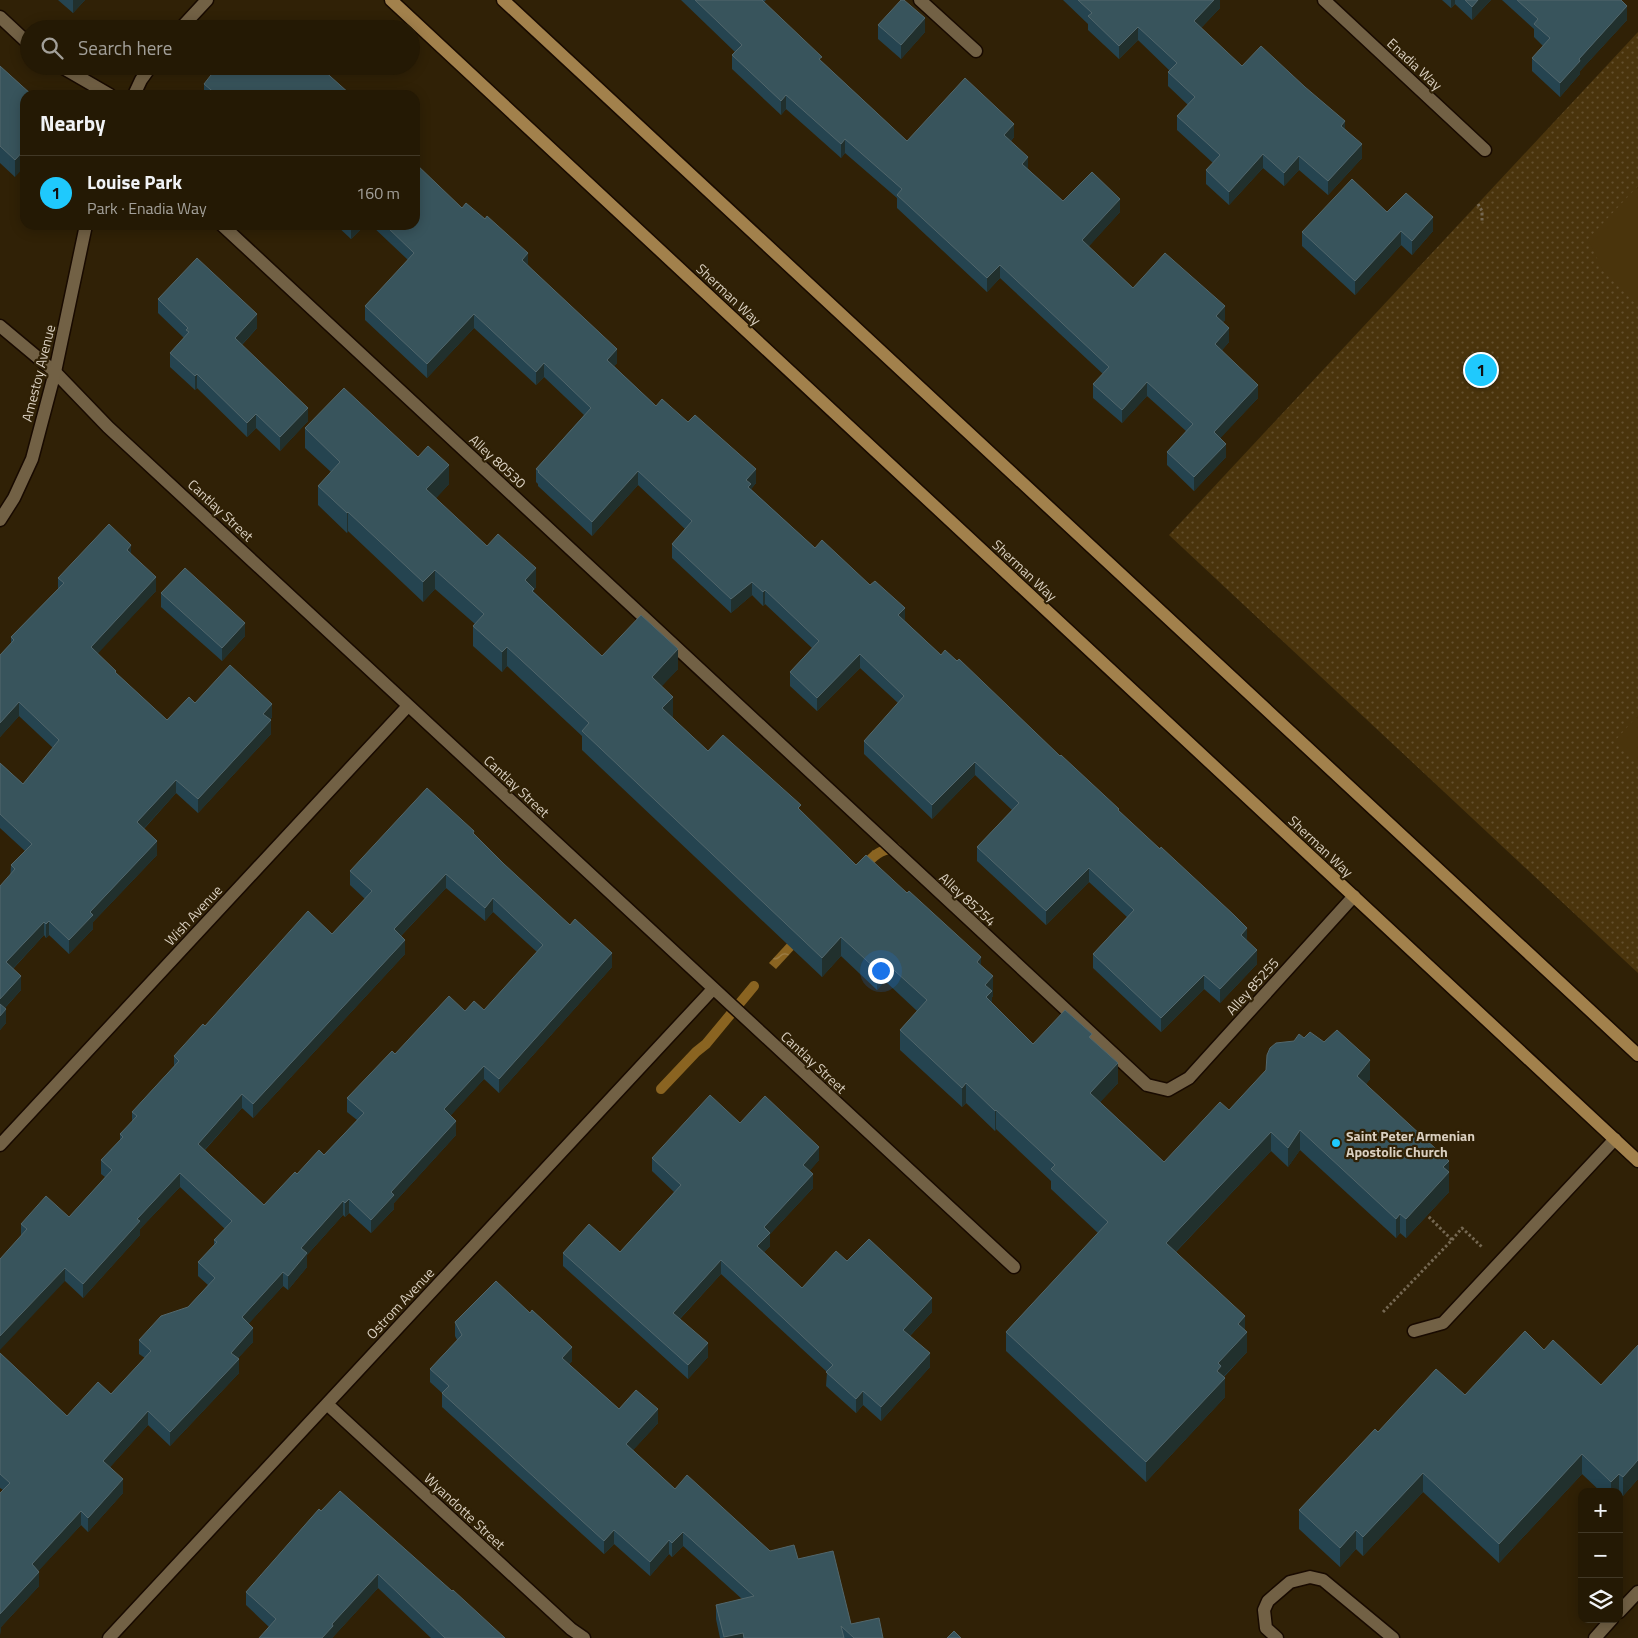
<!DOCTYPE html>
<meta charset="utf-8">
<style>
:root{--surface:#241904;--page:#302613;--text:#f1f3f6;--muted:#a3a09a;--line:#413826;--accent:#1fc9fd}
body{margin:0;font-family:"Titillium Web",sans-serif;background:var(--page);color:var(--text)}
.controls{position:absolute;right:15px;bottom:15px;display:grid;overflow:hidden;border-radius:10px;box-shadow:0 2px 12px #0003}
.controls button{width:45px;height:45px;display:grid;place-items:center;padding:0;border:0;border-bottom:1px solid var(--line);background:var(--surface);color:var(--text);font:25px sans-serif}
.you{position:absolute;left:880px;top:970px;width:18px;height:18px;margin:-12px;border:4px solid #fff;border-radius:50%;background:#1a73e8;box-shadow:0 0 0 8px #1a73e833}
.badge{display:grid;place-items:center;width:32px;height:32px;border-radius:50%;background:var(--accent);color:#111;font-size:16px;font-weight:700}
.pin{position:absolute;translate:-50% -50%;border:2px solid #fff;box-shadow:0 1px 5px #0006}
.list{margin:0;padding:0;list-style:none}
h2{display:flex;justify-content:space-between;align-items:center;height:65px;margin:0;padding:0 20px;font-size:21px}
h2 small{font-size:16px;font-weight:400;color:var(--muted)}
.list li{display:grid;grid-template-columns:32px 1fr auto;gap:15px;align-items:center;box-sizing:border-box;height:75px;padding:0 20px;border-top:1px solid var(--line)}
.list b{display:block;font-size:19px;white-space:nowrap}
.list p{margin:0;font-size:16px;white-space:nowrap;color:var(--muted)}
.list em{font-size:16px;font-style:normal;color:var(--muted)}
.icon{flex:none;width:28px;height:28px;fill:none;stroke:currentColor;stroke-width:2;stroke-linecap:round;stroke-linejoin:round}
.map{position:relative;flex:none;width:1638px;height:1638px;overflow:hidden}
.search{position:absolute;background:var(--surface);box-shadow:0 2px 12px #0003;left:20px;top:20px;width:400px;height:55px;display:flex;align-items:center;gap:12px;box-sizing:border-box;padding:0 18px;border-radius:28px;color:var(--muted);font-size:19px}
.panel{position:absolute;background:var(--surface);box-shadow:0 2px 12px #0003;left:20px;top:90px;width:400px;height:140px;border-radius:15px}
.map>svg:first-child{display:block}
</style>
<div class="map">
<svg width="1638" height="1638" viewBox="0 0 1638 1638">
<defs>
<pattern id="park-dots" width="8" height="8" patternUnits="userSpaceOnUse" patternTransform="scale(1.25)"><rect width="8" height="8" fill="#4a340c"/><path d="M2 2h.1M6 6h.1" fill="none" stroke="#64502e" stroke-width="1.8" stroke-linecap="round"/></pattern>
<pattern id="water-waves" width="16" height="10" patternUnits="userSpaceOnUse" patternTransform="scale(1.25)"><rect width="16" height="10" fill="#8a6421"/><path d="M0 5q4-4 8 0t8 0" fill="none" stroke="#9f804a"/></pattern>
</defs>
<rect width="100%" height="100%" fill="#302106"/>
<!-- park -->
<path fill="url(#park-dots)" d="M 1638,32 L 1638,973 L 1169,535 Z"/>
<!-- garden -->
<path fill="#4a340c" d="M 1638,186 L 1638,306 L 1603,271 L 1588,239 Z
M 1638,715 L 1638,764 L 1614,742 Z"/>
<!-- water -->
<path fill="url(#water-waves)" d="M 873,850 L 880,856 L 776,969 L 769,963 Z"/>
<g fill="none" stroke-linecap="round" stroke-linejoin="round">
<!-- stream -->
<path stroke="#8a6421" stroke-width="10" d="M 868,862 C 877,853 883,849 896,848
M 661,1089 L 696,1052 L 706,1044 L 754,986"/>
<defs>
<path id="service" d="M 920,0 L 976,51
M 0,17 L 29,44
M 60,66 L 110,95
M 222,225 L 1147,1085 L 1168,1090 L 1189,1078 L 1354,896
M 1414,1331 L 1443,1323 L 1615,1139
M 1277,1638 L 1266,1628 L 1264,1610 L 1268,1601 L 1290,1582 L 1310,1577 L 1323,1580 L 1393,1638"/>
<path id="minor" d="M 1324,0 L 1485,150
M 0,326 L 55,372 L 108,427 L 1014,1267
M 0,1145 L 408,706
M 327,1404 L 571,1629 L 584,1638
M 109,1638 L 713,989"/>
<path id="tertiary" d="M 180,29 L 207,0
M 134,95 L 141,80 L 151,66
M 0,520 L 14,498 L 32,459 L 55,372 L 86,225"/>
<path id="secondary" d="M 1619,1612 L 1638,1592
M 1595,1638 L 1612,1619"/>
<path id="primary" d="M 391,0 L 1638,1161
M 503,0 L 1638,1055"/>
</defs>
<!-- service casing -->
<use href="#service" stroke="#180a00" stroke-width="15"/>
<!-- minor casing -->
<use href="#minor" stroke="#180a00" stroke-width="15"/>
<!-- tertiary casing -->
<use href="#tertiary" stroke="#180a00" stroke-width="15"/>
<!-- secondary casing -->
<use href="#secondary" stroke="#180a00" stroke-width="15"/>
<!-- primary casing -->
<use href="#primary" stroke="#180a00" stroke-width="15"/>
<!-- path -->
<path stroke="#756852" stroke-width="3" stroke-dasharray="2.5 2.5" stroke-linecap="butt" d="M 1478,204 L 1482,211 L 1482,221
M 1452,1240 L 1462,1228 L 1482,1247
M 1383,1312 L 1452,1240 L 1427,1215"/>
<!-- service -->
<use href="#service" stroke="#726145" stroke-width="12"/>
<!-- minor -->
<use href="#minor" stroke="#726145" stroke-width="12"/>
<!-- tertiary -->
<use href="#tertiary" stroke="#726145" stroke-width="12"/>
<!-- secondary -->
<use href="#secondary" stroke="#726145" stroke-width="12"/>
<!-- primary -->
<use href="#primary" stroke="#a2814c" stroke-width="12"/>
</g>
<!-- wall -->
<path fill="#254450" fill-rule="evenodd" d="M 58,0 L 85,0 L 73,13 Z
M 681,0 L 766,0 L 764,2 L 822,62 L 907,141 L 1014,137 L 1011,141 L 1028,169 L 1063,201 L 1120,212 L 1088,247 L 1133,288 L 1225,320 L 1223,322 L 1229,342 L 1222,350 L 1258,398 L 1220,438 L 1226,457 L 1194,491 L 1167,465 L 1167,452 L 1186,431 L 1147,396 L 1122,423 L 1093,398 L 1093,384 L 1103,374 L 1000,278 L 987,292 L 897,208 L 897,198 L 845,153 L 841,158 L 786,109 L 781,115 L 732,69 L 732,55 L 735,52 Z
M 1063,0 L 1220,0 L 1220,8 L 1201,28 L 1242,66 L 1345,129 L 1362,158 L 1328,195 L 1299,170 L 1284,186 L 1263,168 L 1229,205 L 1206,184 L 1206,170 L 1213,163 L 1177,130 L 1177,116 L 1188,105 L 1168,86 L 1168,72 L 1170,71 L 1138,40 L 1119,59 L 1088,30 L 1088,24 Z
M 1442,0 L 1491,0 L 1472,20 L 1455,4 L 1451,8 Z
M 1502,0 L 1621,0 L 1627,20 L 1580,71 L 1580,74 L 1560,97 L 1532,71 L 1532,58 L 1543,46 L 1534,37 L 1534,29 Z
M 878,25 L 925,32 L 901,59 L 878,39 Z
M 0,66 L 32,95 L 15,177 L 0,163 Z
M 274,69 L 323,69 L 350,95 L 204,95 L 204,84 Z
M 462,208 L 528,265 L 617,363 L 614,366 L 656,406 L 756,483 L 751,489 L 815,548 L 905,621 L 941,655 L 1119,811 L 1247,941 L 1257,964 L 1220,1003 L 1204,989 L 1161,1032 L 1093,968 L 1093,954 L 1127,917 L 1089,882 L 1046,925 L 977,861 L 977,847 L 1012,810 L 975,775 L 932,819 L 864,754 L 864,741 L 898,703 L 860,668 L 817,711 L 790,686 L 790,672 L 812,648 L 765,604 L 763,606 L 752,595 L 731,613 L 672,558 L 672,544 L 685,529 L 638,485 L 592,536 L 538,486 L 538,484 L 536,482 L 536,469 L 584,415 L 544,377 L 536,385 L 474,328 L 427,378 L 365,320 L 365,306 L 408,260 L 371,225 L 415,225 Z
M 1387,212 L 1433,231 L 1412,255 L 1401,245 L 1355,295 L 1302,246 L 1302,232 Z
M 336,225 L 365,225 L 351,239 Z
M 158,299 L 257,328 L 242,345 L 308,421 L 280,451 L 256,428 L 247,437 L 197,388 L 195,390 L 170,367 L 170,353 L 184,338 L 158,313 Z
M 305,428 L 418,457 L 449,484 L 435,499 L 487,546 L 536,587 L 534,590 L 534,592 L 602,656 L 678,669 L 661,686 L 673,716 L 672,717 L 708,751 L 801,811 L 856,865 L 981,965 L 993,996 L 992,997 L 992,1003 L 1033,1044 L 1092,1040 L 1118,1083 L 1100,1102 L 1164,1162 L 1229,1110 L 1294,1041 L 1304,1038 L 1370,1079 L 1366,1084 L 1449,1172 L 1449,1192 L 1406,1238 L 1400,1233 L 1396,1238 L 1300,1150 L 1288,1167 L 1271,1151 L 1176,1252 L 1245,1330 L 1247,1352 L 1224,1377 L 1225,1397 L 1146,1482 L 1006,1351 L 1006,1332 L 1098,1233 L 1051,1189 L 1051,1181 L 996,1129 L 995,1131 L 966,1103 L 962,1107 L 900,1050 L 900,1030 L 917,1011 L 885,981 L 877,990 L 841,956 L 822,977 L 582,750 L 582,736 L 507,666 L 502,672 L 473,646 L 473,626 L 475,624 L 435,589 L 423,602 L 348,531 L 347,533 L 318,505 L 318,486 L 331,472 L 305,448 Z
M 131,554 L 156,591 L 97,653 L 116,673 L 167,720 L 195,703 L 272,717 L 270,720 L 271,734 L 198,813 L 176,793 L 144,829 L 157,855 L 93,922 L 93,929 L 69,954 L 49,935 L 46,938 L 44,935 L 13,969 L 21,990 L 5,1008 L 6,1023 L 0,1030 L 11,865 L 25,851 L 0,828 L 0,763 L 23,784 L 53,748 L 19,716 L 0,737 L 0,655 L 11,643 L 11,637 L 58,589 L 58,578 Z
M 161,593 L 245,636 L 222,661 L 161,607 Z
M 474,835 L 612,967 L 499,1093 L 484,1079 L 450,1116 L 456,1135 L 394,1203 L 394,1209 L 371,1233 L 349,1213 L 345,1217 L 343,1215 L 307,1255 L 307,1267 L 288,1290 L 283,1286 L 248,1324 L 253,1342 L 238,1358 L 239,1373 L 170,1446 L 148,1425 L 110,1467 L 123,1493 L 88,1532 L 81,1525 L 38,1571 L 39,1586 L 1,1627 L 0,1635 L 3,1490 L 0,1488 L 0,1353 L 67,1416 L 111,1394 L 145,1358 L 139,1354 L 139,1340 L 188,1307 L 208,1285 L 198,1276 L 198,1262 L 214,1245 L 214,1240 L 225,1229 L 180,1187 L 140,1229 L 140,1235 L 83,1298 L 65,1281 L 21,1236 L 21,1224 L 69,1217 L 105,1177 L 101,1174 L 101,1160 L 120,1140 L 120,1134 L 132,1122 L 132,1112 L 174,1066 L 174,1056 L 205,1026 L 332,934 L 365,899 L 350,885 L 350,871 ZM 446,888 L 485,921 L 493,912 L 537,952 L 484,1010 L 465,1011 L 395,1054 L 347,1098 L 347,1112 L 357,1120 L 324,1155 L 297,1174 L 264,1205 L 205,1150 L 242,1108 L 253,1118 L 405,954 L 401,936 Z
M 740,1123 L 819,1160 L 809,1171 L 813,1188 L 770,1234 L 770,1246 L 764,1252 L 802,1288 L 847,1261 L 932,1312 L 910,1336 L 930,1367 L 881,1421 L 863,1405 L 856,1413 L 826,1386 L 827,1372 L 721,1274 L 680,1319 L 708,1357 L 688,1379 L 563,1266 L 563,1253 L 620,1252 L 674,1192 L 652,1171 L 652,1158 Z
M 455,1322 L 572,1361 L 569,1364 L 619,1409 L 658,1423 L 633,1450 L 675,1489 L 770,1551 L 798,1559 L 851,1624 L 883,1638 L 720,1638 L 716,1619 L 716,1605 L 742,1599 L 683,1546 L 672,1557 L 669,1554 L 650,1576 L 614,1544 L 604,1554 L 442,1407 L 442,1393 L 430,1382 L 430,1369 L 457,1340 L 455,1336 Z
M 1638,1345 L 1638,1479 L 1623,1496 L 1619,1492 L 1601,1492 L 1582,1474 L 1499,1563 L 1423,1492 L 1363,1556 L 1356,1549 L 1340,1567 L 1299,1529 L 1299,1510 L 1378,1432 L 1465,1395 L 1544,1350 L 1601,1385 Z
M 319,1509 L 505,1638 L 431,1638 L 378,1588 L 333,1637 L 333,1638 L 269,1627 L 246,1605 L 246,1592 Z"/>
<!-- shaded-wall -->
<path fill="#21302d" d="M 73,0 L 85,0 L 73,13 Z
M 1214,0 L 1220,0 L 1220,8 L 1194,35 L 1194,21 Z
M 1451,0 L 1455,0 L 1455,4 L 1451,8 Z
M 1478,0 L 1491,0 L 1472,20 L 1472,7 Z
M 1627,6 L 1627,20 L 1580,71 L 1580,74 L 1560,97 L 1560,83 L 1579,59 Z
M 925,18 L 925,32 L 901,59 L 901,45 Z
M 1138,27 L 1138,40 L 1119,59 L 1119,46 Z
M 786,95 L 786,109 L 781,115 L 781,101 Z
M 1345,121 L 1345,135 L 1341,126 Z
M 1014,124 L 1014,137 L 1004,149 L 1004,135 Z
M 845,139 L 845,153 L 841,158 L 841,144 Z
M 1362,144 L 1362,158 L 1328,195 L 1328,181 Z
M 25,149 L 25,166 L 15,177 L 15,160 Z
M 1263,154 L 1263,168 L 1229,205 L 1229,192 Z
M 1299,156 L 1299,170 L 1284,186 L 1284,173 Z
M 1028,157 L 1028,171 L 1022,164 Z
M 1120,199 L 1120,212 L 1082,254 L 1082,240 Z
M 1433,217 L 1433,231 L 1412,255 L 1412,241 Z
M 351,225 L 365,225 L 351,239 Z
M 1401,231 L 1401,245 L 1355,295 L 1355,281 Z
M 528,253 L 528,267 L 522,260 Z
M 1000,265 L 1000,278 L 987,292 L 987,278 Z
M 1225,306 L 1225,320 L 1216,330 L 1216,316 Z
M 257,314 L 257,328 L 235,352 L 235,338 Z
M 474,314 L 474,328 L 427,378 L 427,364 Z
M 1229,328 L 1229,342 L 1215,358 L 1215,344 Z
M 617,349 L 617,363 L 607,374 L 607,360 Z
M 544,363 L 544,377 L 536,385 L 536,372 Z
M 197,374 L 197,388 L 195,390 L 195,376 Z
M 1147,382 L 1147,396 L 1122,423 L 1122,410 Z
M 1258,385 L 1258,398 L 1214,445 L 1214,432 Z
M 308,408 L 308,421 L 280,451 L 280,437 Z
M 256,414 L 256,428 L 247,437 L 247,423 Z
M 1226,444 L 1226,457 L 1194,491 L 1194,477 Z
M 449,465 L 449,484 L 426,509 L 426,489 Z
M 756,469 L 756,483 L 751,489 L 751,498 L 746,480 Z
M 638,471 L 638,485 L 592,536 L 592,522 Z
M 348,512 L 348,531 L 347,533 L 347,513 Z
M 131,545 L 131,558 L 127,550 Z
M 536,568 L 536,587 L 534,590 L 534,608 L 525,580 Z
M 435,570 L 435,589 L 423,602 L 423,582 Z
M 156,577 L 156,591 L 91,661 L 91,647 Z
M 752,582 L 752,595 L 731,613 L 731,599 Z
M 765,590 L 765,604 L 763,606 L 763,592 Z
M 905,608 L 905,621 L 898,615 Z
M 245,623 L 245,636 L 222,661 L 222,648 Z
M 507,647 L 507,666 L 502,672 L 502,652 Z
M 678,649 L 678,669 L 652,697 L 652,677 Z
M 860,654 L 860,668 L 817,711 L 817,698 Z
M 673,697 L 673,716 L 662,728 L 662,708 Z
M 19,702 L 19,716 L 0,737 L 0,723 Z
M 272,704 L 272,717 L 263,728 L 263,714 Z
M 271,720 L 271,734 L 198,813 L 198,799 Z
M 975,762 L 975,775 L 932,819 L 932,805 Z
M 176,780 L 176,793 L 137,836 L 137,822 Z
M 157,841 L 157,855 L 93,922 L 93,929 L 69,954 L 69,940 L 90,912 Z
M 1089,868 L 1089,882 L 1046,925 L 1046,911 Z
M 446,874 L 446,888 L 394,943 L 394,929 Z
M 493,898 L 493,912 L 485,921 L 485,908 Z
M 49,921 L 49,935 L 46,938 L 46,924 Z
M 44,922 L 44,935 L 6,976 L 6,962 Z
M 1247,928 L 1247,942 L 1241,935 Z
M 841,937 L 841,956 L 822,977 L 822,958 Z
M 405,940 L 405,954 L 253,1118 L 253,1104 Z
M 1257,950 L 1257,964 L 1220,1003 L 1220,989 Z
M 612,953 L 612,967 L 499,1093 L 499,1079 Z
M 981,957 L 981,977 L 977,962 Z
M 885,962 L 885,981 L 877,990 L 877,970 Z
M 1204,975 L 1204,989 L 1161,1032 L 1161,1018 Z
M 21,976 L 21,990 L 0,1013 L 0,999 Z
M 993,976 L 993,996 L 992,997 L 992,1010 L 986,1017 L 985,985 Z
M 6,1009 L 6,1023 L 0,1030 L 0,1016 Z
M 1370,1060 L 1370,1079 L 1357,1096 L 1357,1076 Z
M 1118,1063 L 1118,1083 L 1090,1113 L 1090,1093 Z
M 484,1066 L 484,1079 L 444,1123 L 444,1109 Z
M 966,1083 L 966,1103 L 962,1107 L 962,1088 Z
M 242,1094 L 242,1108 L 198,1157 L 198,1144 Z
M 996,1110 L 996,1129 L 995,1131 L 995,1111 Z
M 456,1121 L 456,1135 L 394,1203 L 394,1209 L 371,1233 L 371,1220 L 391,1192 Z
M 1300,1130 L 1300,1150 L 1288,1167 L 1288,1148 Z
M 1271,1132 L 1271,1151 L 1166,1262 L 1166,1243 Z
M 819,1147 L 819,1160 L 803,1179 L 803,1165 Z
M 1449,1161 L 1449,1192 L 1406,1238 L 1406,1219 L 1443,1167 Z
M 180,1173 L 180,1187 L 140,1229 L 140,1235 L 83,1298 L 83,1284 L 137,1219 Z
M 813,1174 L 813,1188 L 770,1234 L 770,1246 L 757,1260 L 757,1246 L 764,1227 Z
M 349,1199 L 349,1213 L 345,1217 L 345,1203 Z
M 343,1201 L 343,1215 L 307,1255 L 307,1267 L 288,1290 L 288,1276 L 301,1248 Z
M 1400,1214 L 1400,1233 L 1396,1238 L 1396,1219 Z
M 721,1260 L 721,1274 L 673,1326 L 673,1313 Z
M 65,1268 L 65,1281 L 0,1350 L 0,1336 Z
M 283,1272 L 283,1286 L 242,1331 L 242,1317 Z
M 932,1298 L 932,1312 L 903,1343 L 903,1330 Z
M 1245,1316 L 1245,1334 L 1247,1332 L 1247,1352 L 1221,1379 L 1225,1378 L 1225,1397 L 1146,1482 L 1146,1462 L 1217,1371 L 1218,1363 L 1238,1324 Z
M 253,1328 L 253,1342 L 231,1366 L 231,1353 Z
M 708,1343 L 708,1357 L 688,1379 L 688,1365 Z
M 572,1347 L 572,1361 L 562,1372 L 562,1358 Z
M 930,1353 L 930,1367 L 881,1421 L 881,1407 Z
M 239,1359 L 239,1373 L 170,1446 L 170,1432 Z
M 863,1391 L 863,1405 L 856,1413 L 856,1399 Z
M 658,1409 L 658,1423 L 626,1458 L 626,1444 Z
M 148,1411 L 148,1425 L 103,1475 L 103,1461 Z
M 1582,1454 L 1582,1474 L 1499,1563 L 1499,1544 Z
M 1638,1460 L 1638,1479 L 1623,1496 L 1623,1477 Z
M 1423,1473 L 1423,1492 L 1363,1556 L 1363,1537 Z
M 1619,1474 L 1619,1493 L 1619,1492 L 1611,1492 L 1611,1482 Z
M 123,1479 L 123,1493 L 88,1532 L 88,1518 Z
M 81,1511 L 81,1525 L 32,1578 L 32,1564 Z
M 614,1530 L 614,1544 L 604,1554 L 604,1541 Z
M 1356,1530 L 1356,1549 L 1340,1567 L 1340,1548 Z
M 683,1532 L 683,1546 L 672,1557 L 672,1543 Z
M 669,1540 L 669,1554 L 650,1576 L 650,1562 Z
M 39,1572 L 39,1586 L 1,1627 L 0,1635 L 0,1614 Z
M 378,1574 L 378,1588 L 333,1637 L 333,1638 L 322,1638 L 332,1624 Z
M 743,1633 L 743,1638 L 724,1638 L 724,1637 Z"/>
<!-- building -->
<path fill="#38545c" stroke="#52676c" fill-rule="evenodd" d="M 695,0 L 762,0 L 822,57 L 819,59 L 907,141 L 965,78 L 1014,124 L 1004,135 L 1028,157 L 1022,164 L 1063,201 L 1092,172 L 1120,199 L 1082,240 L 1133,288 L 1165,253 L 1225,306 L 1216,316 L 1229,328 L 1215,344 L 1258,385 L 1214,432 L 1226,444 L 1194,477 L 1167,452 L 1193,424 L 1147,382 L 1122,410 L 1093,384 L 1109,367 L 1000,265 L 987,278 L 897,195 L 902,189 L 845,139 L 841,144 L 786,95 L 781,101 L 732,55 L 742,45 Z
M 901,0 L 904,0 L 925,18 L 901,45 L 878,25 Z
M 1078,0 L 1214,0 L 1194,21 L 1242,66 L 1261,46 L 1305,87 L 1345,121 L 1341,126 L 1362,144 L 1328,181 L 1299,156 L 1284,173 L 1263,154 L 1229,192 L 1206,170 L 1220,155 L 1177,116 L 1195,97 L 1168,72 L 1177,63 L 1138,27 L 1119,46 L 1088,16 L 1092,13 Z
M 1465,0 L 1478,0 L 1472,7 Z
M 1517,0 L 1621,0 L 1627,6 L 1579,59 L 1580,61 L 1560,83 L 1532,58 L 1550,38 L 1534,24 L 1538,19 Z
M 0,66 L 32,95 L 25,95 L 25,149 L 15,160 L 0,146 Z
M 218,66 L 271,66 L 274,69 L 277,66 L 323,66 L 321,68 L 350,94 L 349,95 L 246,95 L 241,91 L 238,95 L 217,95 L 204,84 Z
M 415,163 L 462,208 L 466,203 L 485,219 L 487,216 L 528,253 L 522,260 L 617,349 L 607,360 L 656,406 L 662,399 L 688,422 L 695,415 L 756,469 L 746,480 L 751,484 L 748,487 L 815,548 L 822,540 L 870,585 L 875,581 L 905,608 L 898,615 L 941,655 L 945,650 L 957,661 L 959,659 L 1060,756 L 1061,755 L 1119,809 L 1118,810 L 1160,849 L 1161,847 L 1234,915 L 1247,928 L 1241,935 L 1257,950 L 1220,989 L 1204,975 L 1161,1018 L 1093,954 L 1134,910 L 1089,868 L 1046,911 L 977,847 L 1019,803 L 975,762 L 932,805 L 864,741 L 904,696 L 860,654 L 817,698 L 790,672 L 819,641 L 765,590 L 763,592 L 752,582 L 731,599 L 672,544 L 692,521 L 638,471 L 592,522 L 538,472 L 539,471 L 536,469 L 591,408 L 544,363 L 536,372 L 474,314 L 427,364 L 365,306 L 414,253 L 385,225 L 415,225 Z
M 1352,179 L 1387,212 L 1406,193 L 1433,217 L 1412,241 L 1401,231 L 1355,281 L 1302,232 Z
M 197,258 L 257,314 L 235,338 L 308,408 L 280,437 L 256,414 L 247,423 L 197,374 L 195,376 L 170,353 L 189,332 L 186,330 L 188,328 L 158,299 Z
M 344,388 L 418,457 L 428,446 L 449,465 L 426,489 L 487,546 L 498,534 L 536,568 L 525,580 L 534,589 L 532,591 L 602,656 L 641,615 L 678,649 L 652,677 L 673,697 L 662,708 L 708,751 L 723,735 L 801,805 L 798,808 L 856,865 L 866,855 L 907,893 L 909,891 L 981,957 L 977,962 L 993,976 L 985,985 L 992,991 L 986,997 L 1033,1044 L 1065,1010 L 1092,1034 L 1089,1037 L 1118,1063 L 1090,1093 L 1164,1162 L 1220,1102 L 1229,1110 L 1266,1070 L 1267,1055 L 1270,1048 L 1276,1043 L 1294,1041 L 1299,1034 L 1304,1038 L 1310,1032 L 1324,1042 L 1337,1030 L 1370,1060 L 1357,1076 L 1449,1161 L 1443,1167 L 1449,1172 L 1406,1219 L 1400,1214 L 1396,1219 L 1300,1130 L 1288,1148 L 1271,1132 L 1166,1243 L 1245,1316 L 1238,1324 L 1247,1332 L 1218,1363 L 1221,1366 L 1217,1371 L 1225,1378 L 1146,1462 L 1006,1332 L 1108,1222 L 1051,1169 L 1055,1165 L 996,1110 L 995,1111 L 966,1083 L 962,1088 L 900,1030 L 927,1000 L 885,962 L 877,970 L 841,937 L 822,958 L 582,731 L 589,723 L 507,647 L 502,652 L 473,626 L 484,614 L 435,570 L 423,582 L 348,512 L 347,513 L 318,486 L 340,462 L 305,428 Z
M 109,524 L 131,545 L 127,550 L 156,577 L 91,647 L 116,671 L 115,672 L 167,720 L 189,697 L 195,703 L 230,665 L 272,704 L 263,714 L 271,720 L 198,799 L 176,780 L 137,822 L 157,841 L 90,912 L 93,915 L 69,940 L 49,921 L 46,924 L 44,922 L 6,962 L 21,976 L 0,999 L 0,886 L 15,869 L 11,865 L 32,844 L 0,814 L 0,763 L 23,784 L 59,740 L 19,702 L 0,723 L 0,655 L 14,640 L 11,637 L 64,583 L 58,578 Z
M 185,568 L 245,623 L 222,648 L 161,593 Z
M 427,788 L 474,831 L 473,833 L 504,864 L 570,925 L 575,919 L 612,953 L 499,1079 L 484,1066 L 444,1109 L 456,1121 L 391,1192 L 394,1195 L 371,1220 L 349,1199 L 345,1203 L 343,1201 L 301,1248 L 307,1253 L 288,1276 L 283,1272 L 242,1317 L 253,1328 L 231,1353 L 239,1359 L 170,1432 L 148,1411 L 103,1461 L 123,1479 L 88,1518 L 81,1511 L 32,1564 L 39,1572 L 0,1614 L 0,1493 L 10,1483 L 0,1474 L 0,1353 L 67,1416 L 98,1382 L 111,1394 L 151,1351 L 139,1340 L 161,1316 L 188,1307 L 215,1278 L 198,1262 L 217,1242 L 214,1240 L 232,1221 L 180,1173 L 137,1219 L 140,1221 L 83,1284 L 65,1268 L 0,1336 L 0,1259 L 27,1229 L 21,1224 L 46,1196 L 69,1217 L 112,1170 L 101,1160 L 123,1137 L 120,1134 L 137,1116 L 132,1112 L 179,1061 L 174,1056 L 203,1024 L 205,1026 L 308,911 L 332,934 L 372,891 L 350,871 ZM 446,874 L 485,908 L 493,898 L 543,945 L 484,1010 L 474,1001 L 465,1011 L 449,996 L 395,1054 L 392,1051 L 347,1098 L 364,1113 L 324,1155 L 319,1150 L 297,1174 L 295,1172 L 264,1205 L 198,1144 L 242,1094 L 253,1104 L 405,940 L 394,929 Z
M 0,1004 L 6,1009 L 0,1016 Z
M 710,1095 L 740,1123 L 765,1096 L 819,1147 L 803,1165 L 813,1174 L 764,1227 L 770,1233 L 757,1246 L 802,1288 L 836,1251 L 847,1261 L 869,1239 L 932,1298 L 903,1330 L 930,1353 L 881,1407 L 863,1391 L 856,1399 L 826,1372 L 833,1365 L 721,1260 L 673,1313 L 708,1343 L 688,1365 L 563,1253 L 589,1224 L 620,1252 L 681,1185 L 652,1158 Z
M 496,1281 L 530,1313 L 532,1310 L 572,1347 L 562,1358 L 619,1409 L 636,1390 L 658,1409 L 626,1444 L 675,1489 L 687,1475 L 770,1551 L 794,1545 L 798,1559 L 833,1551 L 851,1624 L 879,1618 L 883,1638 L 854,1638 L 841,1626 L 844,1638 L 744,1638 L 743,1633 L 724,1637 L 716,1605 L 754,1596 L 683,1532 L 672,1543 L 669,1540 L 650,1562 L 614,1530 L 604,1541 L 442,1393 L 449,1386 L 430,1369 L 462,1335 L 455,1322 Z
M 1525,1331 L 1544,1350 L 1553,1340 L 1601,1385 L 1638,1345 L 1638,1460 L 1623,1477 L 1619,1474 L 1611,1482 L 1582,1454 L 1499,1544 L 1423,1473 L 1363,1537 L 1356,1530 L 1340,1548 L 1299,1510 L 1375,1429 L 1378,1432 L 1436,1369 L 1465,1395 Z
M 340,1491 L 452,1591 L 453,1590 L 505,1638 L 445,1638 L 378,1574 L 332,1624 L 333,1626 L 322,1638 L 259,1638 L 276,1619 L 246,1592 L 319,1509 L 321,1511 Z
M 954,1631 L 961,1638 L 947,1638 Z"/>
<!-- markers -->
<circle fill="#1fc9fd" stroke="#302106" stroke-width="2" cx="1336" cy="1143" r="5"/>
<g text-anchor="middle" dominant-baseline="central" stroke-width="4.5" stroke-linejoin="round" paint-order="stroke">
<!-- street labels -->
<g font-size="14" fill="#dad0c1" stroke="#302106">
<text transform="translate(1415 64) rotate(43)">Enadia Way</text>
<text transform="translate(729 294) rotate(43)">Sherman Way</text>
<text transform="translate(38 373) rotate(-76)">Amestoy Avenue</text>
<text transform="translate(498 461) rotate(43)">Alley 80530</text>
<text transform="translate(221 510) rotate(43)">Cantlay Street</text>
<text transform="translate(1025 570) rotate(43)">Sherman Way</text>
<text transform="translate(517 786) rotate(43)">Cantlay Street</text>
<text transform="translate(1321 846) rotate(43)">Sherman Way</text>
<text transform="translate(968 899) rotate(43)">Alley 85254</text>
<text transform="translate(193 915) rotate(-47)">Wish Avenue</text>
<text transform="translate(1252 986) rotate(-48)">Alley 85255</text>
<text transform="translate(814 1062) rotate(43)">Cantlay Street</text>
<text transform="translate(400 1303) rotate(-47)">Ostrom Avenue</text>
<text transform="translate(465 1511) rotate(43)">Wyandotte Street</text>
</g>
<!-- poi labels -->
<g font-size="14" font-weight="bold" fill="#dad0c1" stroke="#302106" text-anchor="start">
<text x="1346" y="1135">Saint Peter Armenian<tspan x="1346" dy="16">Apostolic Church</tspan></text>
</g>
</g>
</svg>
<div class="controls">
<button>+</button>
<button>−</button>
<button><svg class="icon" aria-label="layers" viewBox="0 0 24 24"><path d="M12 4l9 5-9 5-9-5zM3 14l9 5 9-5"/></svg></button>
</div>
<div class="you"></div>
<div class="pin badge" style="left:1481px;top:370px">1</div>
<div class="search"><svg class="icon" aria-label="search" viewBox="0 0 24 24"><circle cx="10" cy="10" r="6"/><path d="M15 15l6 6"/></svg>Search here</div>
<section class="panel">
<h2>Nearby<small></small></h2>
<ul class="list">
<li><span class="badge">1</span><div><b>Louise Park</b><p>Park · Enadia Way</p></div><em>160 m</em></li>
</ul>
</section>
</div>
